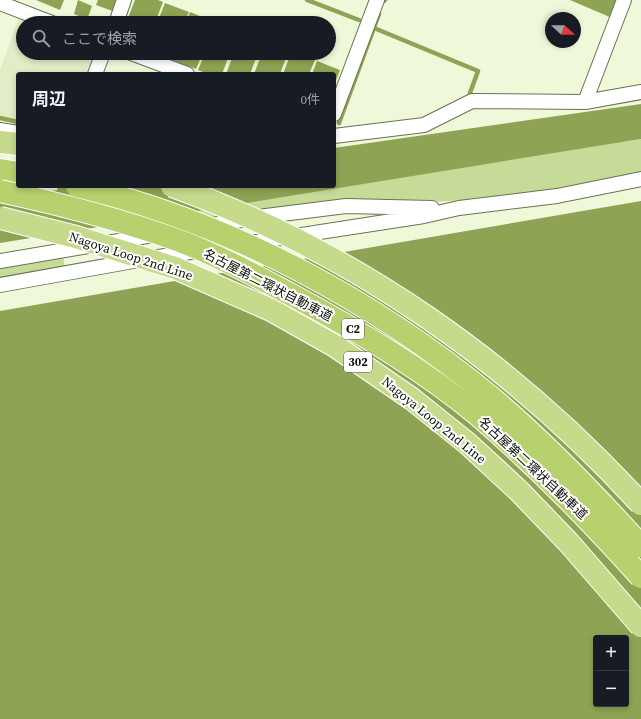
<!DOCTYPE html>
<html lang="ja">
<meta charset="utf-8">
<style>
:root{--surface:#171b24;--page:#242831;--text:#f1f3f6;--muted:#9ea1a6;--line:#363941}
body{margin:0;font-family:"Source Serif 4","Noto Sans JP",serif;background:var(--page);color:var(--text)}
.controls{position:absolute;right:12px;bottom:12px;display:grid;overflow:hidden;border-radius:4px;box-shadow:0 2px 6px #0003}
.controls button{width:36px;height:36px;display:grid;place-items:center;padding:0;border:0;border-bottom:1px solid var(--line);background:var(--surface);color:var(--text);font:20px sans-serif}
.compass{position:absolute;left:545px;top:12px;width:36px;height:36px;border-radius:50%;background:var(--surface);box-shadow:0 2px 6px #0003;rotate:111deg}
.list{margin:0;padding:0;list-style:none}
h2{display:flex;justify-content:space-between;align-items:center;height:52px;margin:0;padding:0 16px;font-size:17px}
h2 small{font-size:13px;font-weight:400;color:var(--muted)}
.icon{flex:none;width:22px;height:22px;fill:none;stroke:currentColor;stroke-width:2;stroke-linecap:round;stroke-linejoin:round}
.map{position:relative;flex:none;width:641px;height:719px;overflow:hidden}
.search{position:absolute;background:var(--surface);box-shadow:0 2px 6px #0003;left:16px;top:16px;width:320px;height:44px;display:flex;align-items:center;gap:10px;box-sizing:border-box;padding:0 14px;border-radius:22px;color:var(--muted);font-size:15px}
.panel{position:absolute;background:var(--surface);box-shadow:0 2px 6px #0003;left:16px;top:72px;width:320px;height:116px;border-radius:4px}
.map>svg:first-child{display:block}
</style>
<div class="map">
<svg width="641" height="719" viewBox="0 0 641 719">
<rect width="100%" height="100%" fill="#eff9da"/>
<!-- built -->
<path fill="#e2edc8" d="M 20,15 L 40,23 L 23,23 L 23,53 L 100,53 L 93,74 L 18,74 L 18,121 L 0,117 L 0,70 Z"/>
<!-- green -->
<path fill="#c7db99" d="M 641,139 L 641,174 L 488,200 L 346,204 L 131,233 L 131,221 Z
M 63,254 L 65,270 L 0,281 L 0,265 Z"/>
<!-- water -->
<path fill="#8ea454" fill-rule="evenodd" d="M 36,0 L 64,0 L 60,10 Z
M 78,0 L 92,6 L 87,20 L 74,14 Z
M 98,0 L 119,0 L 115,12 L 96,5 Z
M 135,0 L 158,0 L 163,2 L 155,23 L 126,23 Z
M 570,0 L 618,0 L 612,18 Z
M 165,3 L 189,12 L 184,23 L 157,23 Z
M 190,12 L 215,22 L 214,23 L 186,23 Z
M 175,53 L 203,53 L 196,69 L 172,60 Z
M 205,53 L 230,53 L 222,74 L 208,74 L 198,70 Z
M 234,53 L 258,53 L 250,74 L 226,74 Z
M 262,53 L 288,53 L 280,74 L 254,74 Z
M 291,53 L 296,53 L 315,60 L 309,74 L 283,74 Z
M 317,61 L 340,70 L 334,85 L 334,74 L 312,74 Z
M 641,104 L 641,139 L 0,243 L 0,198 L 57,190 L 59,186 L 334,186 L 334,148 Z
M 641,201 L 641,719 L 0,719 L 0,311 ZM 596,638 L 626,638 L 626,704 L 596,704 Z"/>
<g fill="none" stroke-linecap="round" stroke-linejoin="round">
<!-- stream -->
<path stroke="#8ea454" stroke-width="4.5" d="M 307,0 L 359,20
M 384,1 L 385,0
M 374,28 L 478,71 L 470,93
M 0,118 L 18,122
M 339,123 L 379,14"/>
<defs>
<path id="minor" d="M 0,3 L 52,23
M 116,23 L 124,0
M 131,53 L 187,74
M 95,74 L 103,53
M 585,102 L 624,0
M 334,114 L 377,0
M 0,130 L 18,133
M 334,136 L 424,125 L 472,101 L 585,102 L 641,92
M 0,261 L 266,216 L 346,206 L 432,208
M 0,285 L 139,260 L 424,216 L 459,208 L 557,196 L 641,179"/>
<path id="trunk" d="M 0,142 L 18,144"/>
<path id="motorway" d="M 0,170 L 18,173"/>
</defs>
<!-- minor casing -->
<use href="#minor" stroke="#6a7257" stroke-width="16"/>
<!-- trunk casing -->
<use href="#trunk" stroke="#fff" stroke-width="24"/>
<!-- motorway casing -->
<use href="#motorway" stroke="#fff" stroke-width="24"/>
<!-- minor -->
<use href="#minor" stroke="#fff" stroke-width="14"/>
<!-- trunk -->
<use href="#trunk" stroke="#c6da8c" stroke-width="22"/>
<!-- motorway -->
<use href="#motorway" stroke="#b7d16f" stroke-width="22"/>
<defs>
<path id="trunk-bridge" d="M 172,186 C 353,251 512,363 641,504
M 0,218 L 76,237 L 175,268 L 271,310 L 335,346 L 412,399 L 467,443 L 519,491 L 569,543 L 641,626"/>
<path id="motorway-bridge" d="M 77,186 C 228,222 374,300 493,399 C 546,444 594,494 641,546
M 0,191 C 60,204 119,219 177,240 C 215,254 252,274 288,293 C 354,328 420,367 478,415 C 536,465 590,520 641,577"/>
</defs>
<!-- trunk-bridge casing -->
<use href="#trunk-bridge" stroke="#fff" stroke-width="24" stroke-linecap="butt"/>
<!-- motorway-bridge casing -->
<use href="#motorway-bridge" stroke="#fff" stroke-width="24" stroke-linecap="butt"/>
<!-- trunk-bridge -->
<use href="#trunk-bridge" stroke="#c6da8c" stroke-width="22"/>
<!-- motorway-bridge -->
<use href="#motorway-bridge" stroke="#b7d16f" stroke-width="22"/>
</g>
<g text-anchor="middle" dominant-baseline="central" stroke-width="4" stroke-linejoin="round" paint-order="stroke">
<!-- shield labels -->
<g fill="#fff" stroke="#555751" stroke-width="1">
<rect x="342" y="319" width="22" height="20" rx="3"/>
<rect x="344" y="352" width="28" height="20" rx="3"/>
</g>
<g font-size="12" font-weight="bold" fill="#0c0f06">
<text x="353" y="329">C2</text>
<text x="358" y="362">302</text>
</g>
<!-- street labels -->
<g font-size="13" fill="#0c0f06" stroke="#fff">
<text transform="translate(131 256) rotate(18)">Nagoya Loop 2nd Line</text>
<text transform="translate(268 285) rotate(27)">名古屋第二環状自動車道</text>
<text transform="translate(434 420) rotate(39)">Nagoya Loop 2nd Line</text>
<text transform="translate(533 468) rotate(43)">名古屋第二環状自動車道</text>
</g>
</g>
</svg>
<div class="controls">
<button>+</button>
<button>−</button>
</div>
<svg class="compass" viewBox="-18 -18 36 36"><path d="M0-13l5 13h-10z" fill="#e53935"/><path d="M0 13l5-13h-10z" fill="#9ea1a6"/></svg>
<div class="search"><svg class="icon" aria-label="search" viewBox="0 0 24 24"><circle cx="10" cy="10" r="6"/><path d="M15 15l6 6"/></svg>ここで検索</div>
<section class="panel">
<h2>周辺<small>0件</small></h2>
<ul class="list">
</ul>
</section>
</div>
